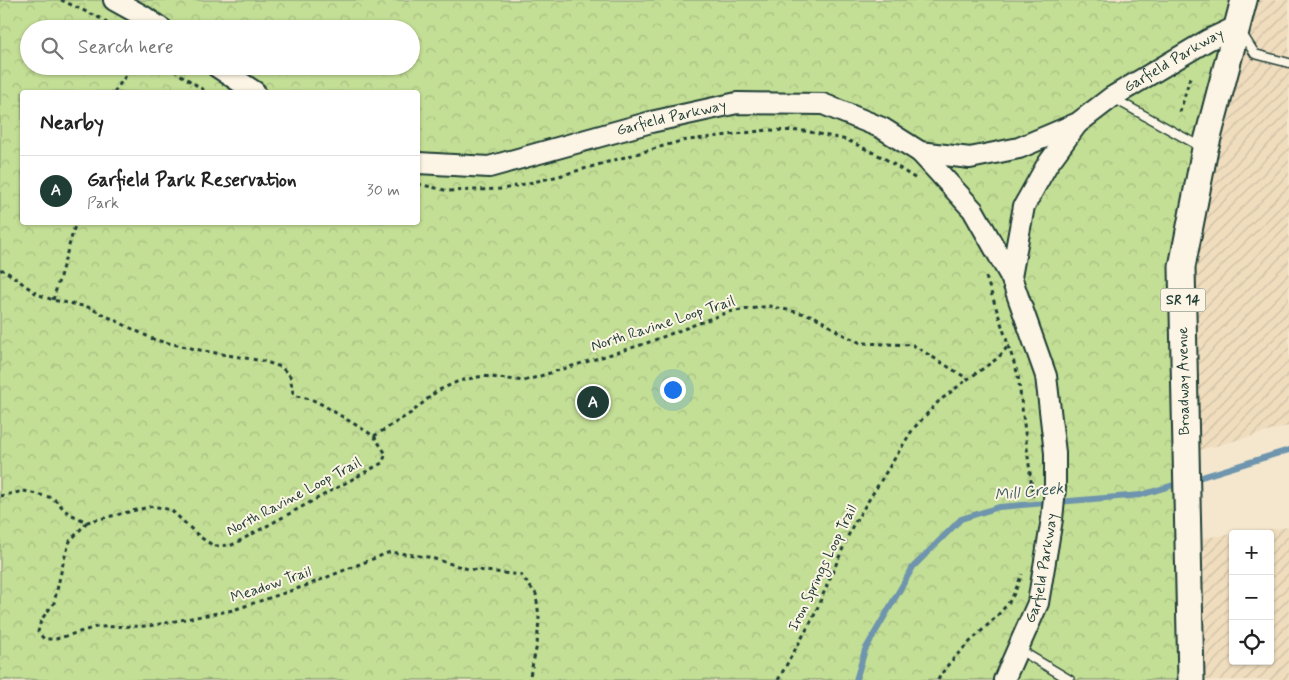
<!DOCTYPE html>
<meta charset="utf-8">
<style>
:root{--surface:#fff;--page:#f2f2f2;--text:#222;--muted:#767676;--line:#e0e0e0;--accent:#1f3d34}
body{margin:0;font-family:Mynerve,sans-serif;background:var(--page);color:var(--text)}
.controls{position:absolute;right:15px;bottom:15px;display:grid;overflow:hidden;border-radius:5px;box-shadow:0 1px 4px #0004}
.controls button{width:45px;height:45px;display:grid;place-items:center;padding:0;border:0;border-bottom:1px solid var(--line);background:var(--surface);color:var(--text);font:25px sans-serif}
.you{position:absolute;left:672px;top:389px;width:18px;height:18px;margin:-12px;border:4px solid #fff;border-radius:50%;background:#1a73e8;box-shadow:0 0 0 8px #1a73e833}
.badge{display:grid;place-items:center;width:32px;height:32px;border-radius:50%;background:var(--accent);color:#fff;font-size:16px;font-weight:700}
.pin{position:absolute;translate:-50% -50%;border:2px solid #fff;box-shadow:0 1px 5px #0006}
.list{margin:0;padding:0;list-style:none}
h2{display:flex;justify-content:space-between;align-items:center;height:65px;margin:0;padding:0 20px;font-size:21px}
h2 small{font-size:16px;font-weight:400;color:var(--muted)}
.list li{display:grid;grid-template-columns:32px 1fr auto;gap:15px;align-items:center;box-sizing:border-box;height:70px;padding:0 20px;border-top:1px solid var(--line)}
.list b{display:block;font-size:19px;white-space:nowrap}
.list p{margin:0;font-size:16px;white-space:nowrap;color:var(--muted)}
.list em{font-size:16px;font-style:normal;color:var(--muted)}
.icon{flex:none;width:28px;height:28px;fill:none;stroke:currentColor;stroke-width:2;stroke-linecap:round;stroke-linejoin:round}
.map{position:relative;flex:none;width:1289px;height:680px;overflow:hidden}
.search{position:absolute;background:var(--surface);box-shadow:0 1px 4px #0004;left:20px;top:20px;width:400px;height:55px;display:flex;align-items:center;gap:12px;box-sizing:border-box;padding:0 18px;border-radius:28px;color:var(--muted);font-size:19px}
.panel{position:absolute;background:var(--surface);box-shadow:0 1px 4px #0004;left:20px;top:90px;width:400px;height:135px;border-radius:5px}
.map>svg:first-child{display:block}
</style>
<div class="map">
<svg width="1289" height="680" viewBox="0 0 1289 680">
<defs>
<pattern id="industrial-furrows" width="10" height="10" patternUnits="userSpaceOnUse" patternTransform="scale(1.25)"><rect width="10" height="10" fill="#f0ddbe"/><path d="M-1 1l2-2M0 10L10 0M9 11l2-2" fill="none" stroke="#cdbfa4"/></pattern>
<pattern id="park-crowns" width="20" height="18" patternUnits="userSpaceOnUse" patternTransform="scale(1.25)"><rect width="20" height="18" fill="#c3de95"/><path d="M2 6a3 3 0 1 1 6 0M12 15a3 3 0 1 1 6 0" fill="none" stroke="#a7bf81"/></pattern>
</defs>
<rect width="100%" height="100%" fill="#f5e7ce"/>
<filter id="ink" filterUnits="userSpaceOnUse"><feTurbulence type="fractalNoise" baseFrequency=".02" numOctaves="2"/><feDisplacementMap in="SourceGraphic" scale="10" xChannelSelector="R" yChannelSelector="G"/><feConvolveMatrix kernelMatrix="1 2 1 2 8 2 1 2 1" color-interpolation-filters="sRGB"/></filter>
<g filter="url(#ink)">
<!-- industrial -->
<path fill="url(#industrial-furrows)" d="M 1244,0 L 1289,0 L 1289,426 L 1186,454 L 1182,267 Z
M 1289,527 L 1289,680 L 1194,680 L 1188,540 L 1233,534 L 1233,661 L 1270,661 L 1270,534 L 1237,534 Z"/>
<!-- park -->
<path fill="url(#park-crowns)" stroke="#718e64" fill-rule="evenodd" d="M 0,0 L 1241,0 L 1180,231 L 1195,680 L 0,680 ZM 29,29 L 411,29 L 411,66 L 29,66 ZM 22,92 L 418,92 L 418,222 L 22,222 Z"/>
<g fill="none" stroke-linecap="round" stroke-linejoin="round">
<!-- stream -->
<path stroke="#6e95ad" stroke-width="6" d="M 1192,480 L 1289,450
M 856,680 L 865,650 L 913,567 L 961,519 L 999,507 L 1141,495 L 1180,483"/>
<defs>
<path id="service" d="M 1241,32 L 1255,54 L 1289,63
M 1113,98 L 1201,147
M 1018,649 L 1070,680"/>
<g id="tertiary">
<path d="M 114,0 L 143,16 L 162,29"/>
<path d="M 216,66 L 255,92"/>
<path d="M 920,152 L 973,210 L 1011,277"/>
<path id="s1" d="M 418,163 L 489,167 L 651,122 L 737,103 L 823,104 L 882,128 L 920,152 L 970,158 L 1019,148 L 1078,123 L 1112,97 L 1208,40 L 1238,26"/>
<path id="s2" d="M 1004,680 L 1038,603 L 1052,519 L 1055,488 L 1055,453 L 1046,376 L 1011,277 L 1024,206 L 1047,165 L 1077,124"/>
</g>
<path id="primary" d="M 1191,680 L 1182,267 L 1205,149 L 1244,0"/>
</defs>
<!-- service casing -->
<use href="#service" stroke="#1f3d34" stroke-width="11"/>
<!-- tertiary casing -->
<use href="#tertiary" stroke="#1f3d34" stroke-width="24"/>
<!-- primary casing -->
<use href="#primary" stroke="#1f3d34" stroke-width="29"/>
<!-- path -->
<path stroke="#1f3d34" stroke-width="3" stroke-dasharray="4 4" stroke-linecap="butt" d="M 61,0 L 104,20 L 116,29
M 167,66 L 207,92
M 114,92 L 133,66
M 1180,112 L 1191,74
M 418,184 L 449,191 L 503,189 L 559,176 L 681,141 L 768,130 L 805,131 L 847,140 L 884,158 L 916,179
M 0,270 L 4,270 L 37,294 L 53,300 L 88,307 L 155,340 L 204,351 L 263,361 L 281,367 L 290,376 L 293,393 L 296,396 L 311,399 L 323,405 L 374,436 L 411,413 L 437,391 L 459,381 L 483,376 L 524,381 L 644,344 L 728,312 L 770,306 L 814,316 L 842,334 L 861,343 L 913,345 L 968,379 L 998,358 L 1009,345
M 986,277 L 1018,375 L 1033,497
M 53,300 L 76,222
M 0,496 L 24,491 L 53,498 L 68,513 L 87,522 L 153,506 L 171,510 L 200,537 L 214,546 L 232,545 L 382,463 L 386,454 L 374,436
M 87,522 L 70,541 L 64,559 L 54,603 L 41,620 L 38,632 L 44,639 L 56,639 L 96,627 L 149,626 L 233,610 L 305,586 L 390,552 L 428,557 L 468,569 L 521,575 L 536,594 L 539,617 L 537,645 L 529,680
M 778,680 L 813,618 L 852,527 L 913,429 L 939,401 L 968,379
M 938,680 C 952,653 989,628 1009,602 C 1015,594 1018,583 1022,574"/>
<!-- service -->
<use href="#service" stroke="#fcf5e5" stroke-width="8"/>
<!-- tertiary -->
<use href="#tertiary" stroke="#fcf5e5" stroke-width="20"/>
<!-- primary -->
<use href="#primary" stroke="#fcf5e5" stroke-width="25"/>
</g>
</g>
<g text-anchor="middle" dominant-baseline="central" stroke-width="4" stroke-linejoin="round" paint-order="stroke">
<!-- shield labels -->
<rect fill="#fcf5e5" stroke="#617469" stroke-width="1" x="1160.5" y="288.5" width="45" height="23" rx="4"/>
<g font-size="14" font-weight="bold" fill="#1f3d34">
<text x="1183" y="300">SR 14</text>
</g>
<!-- street labels -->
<g font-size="15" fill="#1f3d34" stroke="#fcf5e5">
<text stroke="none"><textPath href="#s1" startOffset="801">Garfield Parkway</textPath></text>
<text stroke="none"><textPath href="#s1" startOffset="260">Garfield Parkway</textPath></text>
<text transform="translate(663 324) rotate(-18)">North Ravine Loop Trail</text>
<text transform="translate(1184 381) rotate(-91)">Broadway Avenue</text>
<text transform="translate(294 497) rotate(-28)">North Ravine Loop Trail</text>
<text transform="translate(823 568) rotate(-64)">Iron Springs Loop Trail</text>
<text stroke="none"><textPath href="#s2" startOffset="119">Garfield Parkway</textPath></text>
<text transform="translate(271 585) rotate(-19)">Meadow Trail</text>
</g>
<!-- water labels -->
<g font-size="16" font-style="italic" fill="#395a5c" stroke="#fcf5e5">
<text transform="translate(1029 492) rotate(-6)">Mill Creek</text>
</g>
</g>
</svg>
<div class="controls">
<button>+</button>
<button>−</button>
<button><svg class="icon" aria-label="locate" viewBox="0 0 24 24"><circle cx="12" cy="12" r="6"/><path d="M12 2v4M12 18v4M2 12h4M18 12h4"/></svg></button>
</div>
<div class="you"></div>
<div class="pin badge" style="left:593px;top:402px">A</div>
<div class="search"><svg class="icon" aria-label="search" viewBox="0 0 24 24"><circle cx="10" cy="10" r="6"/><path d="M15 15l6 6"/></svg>Search here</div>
<section class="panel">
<h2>Nearby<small></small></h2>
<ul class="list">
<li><span class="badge">A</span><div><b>Garfield Park Reservation</b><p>Park</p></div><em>30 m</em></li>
</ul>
</section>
</div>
